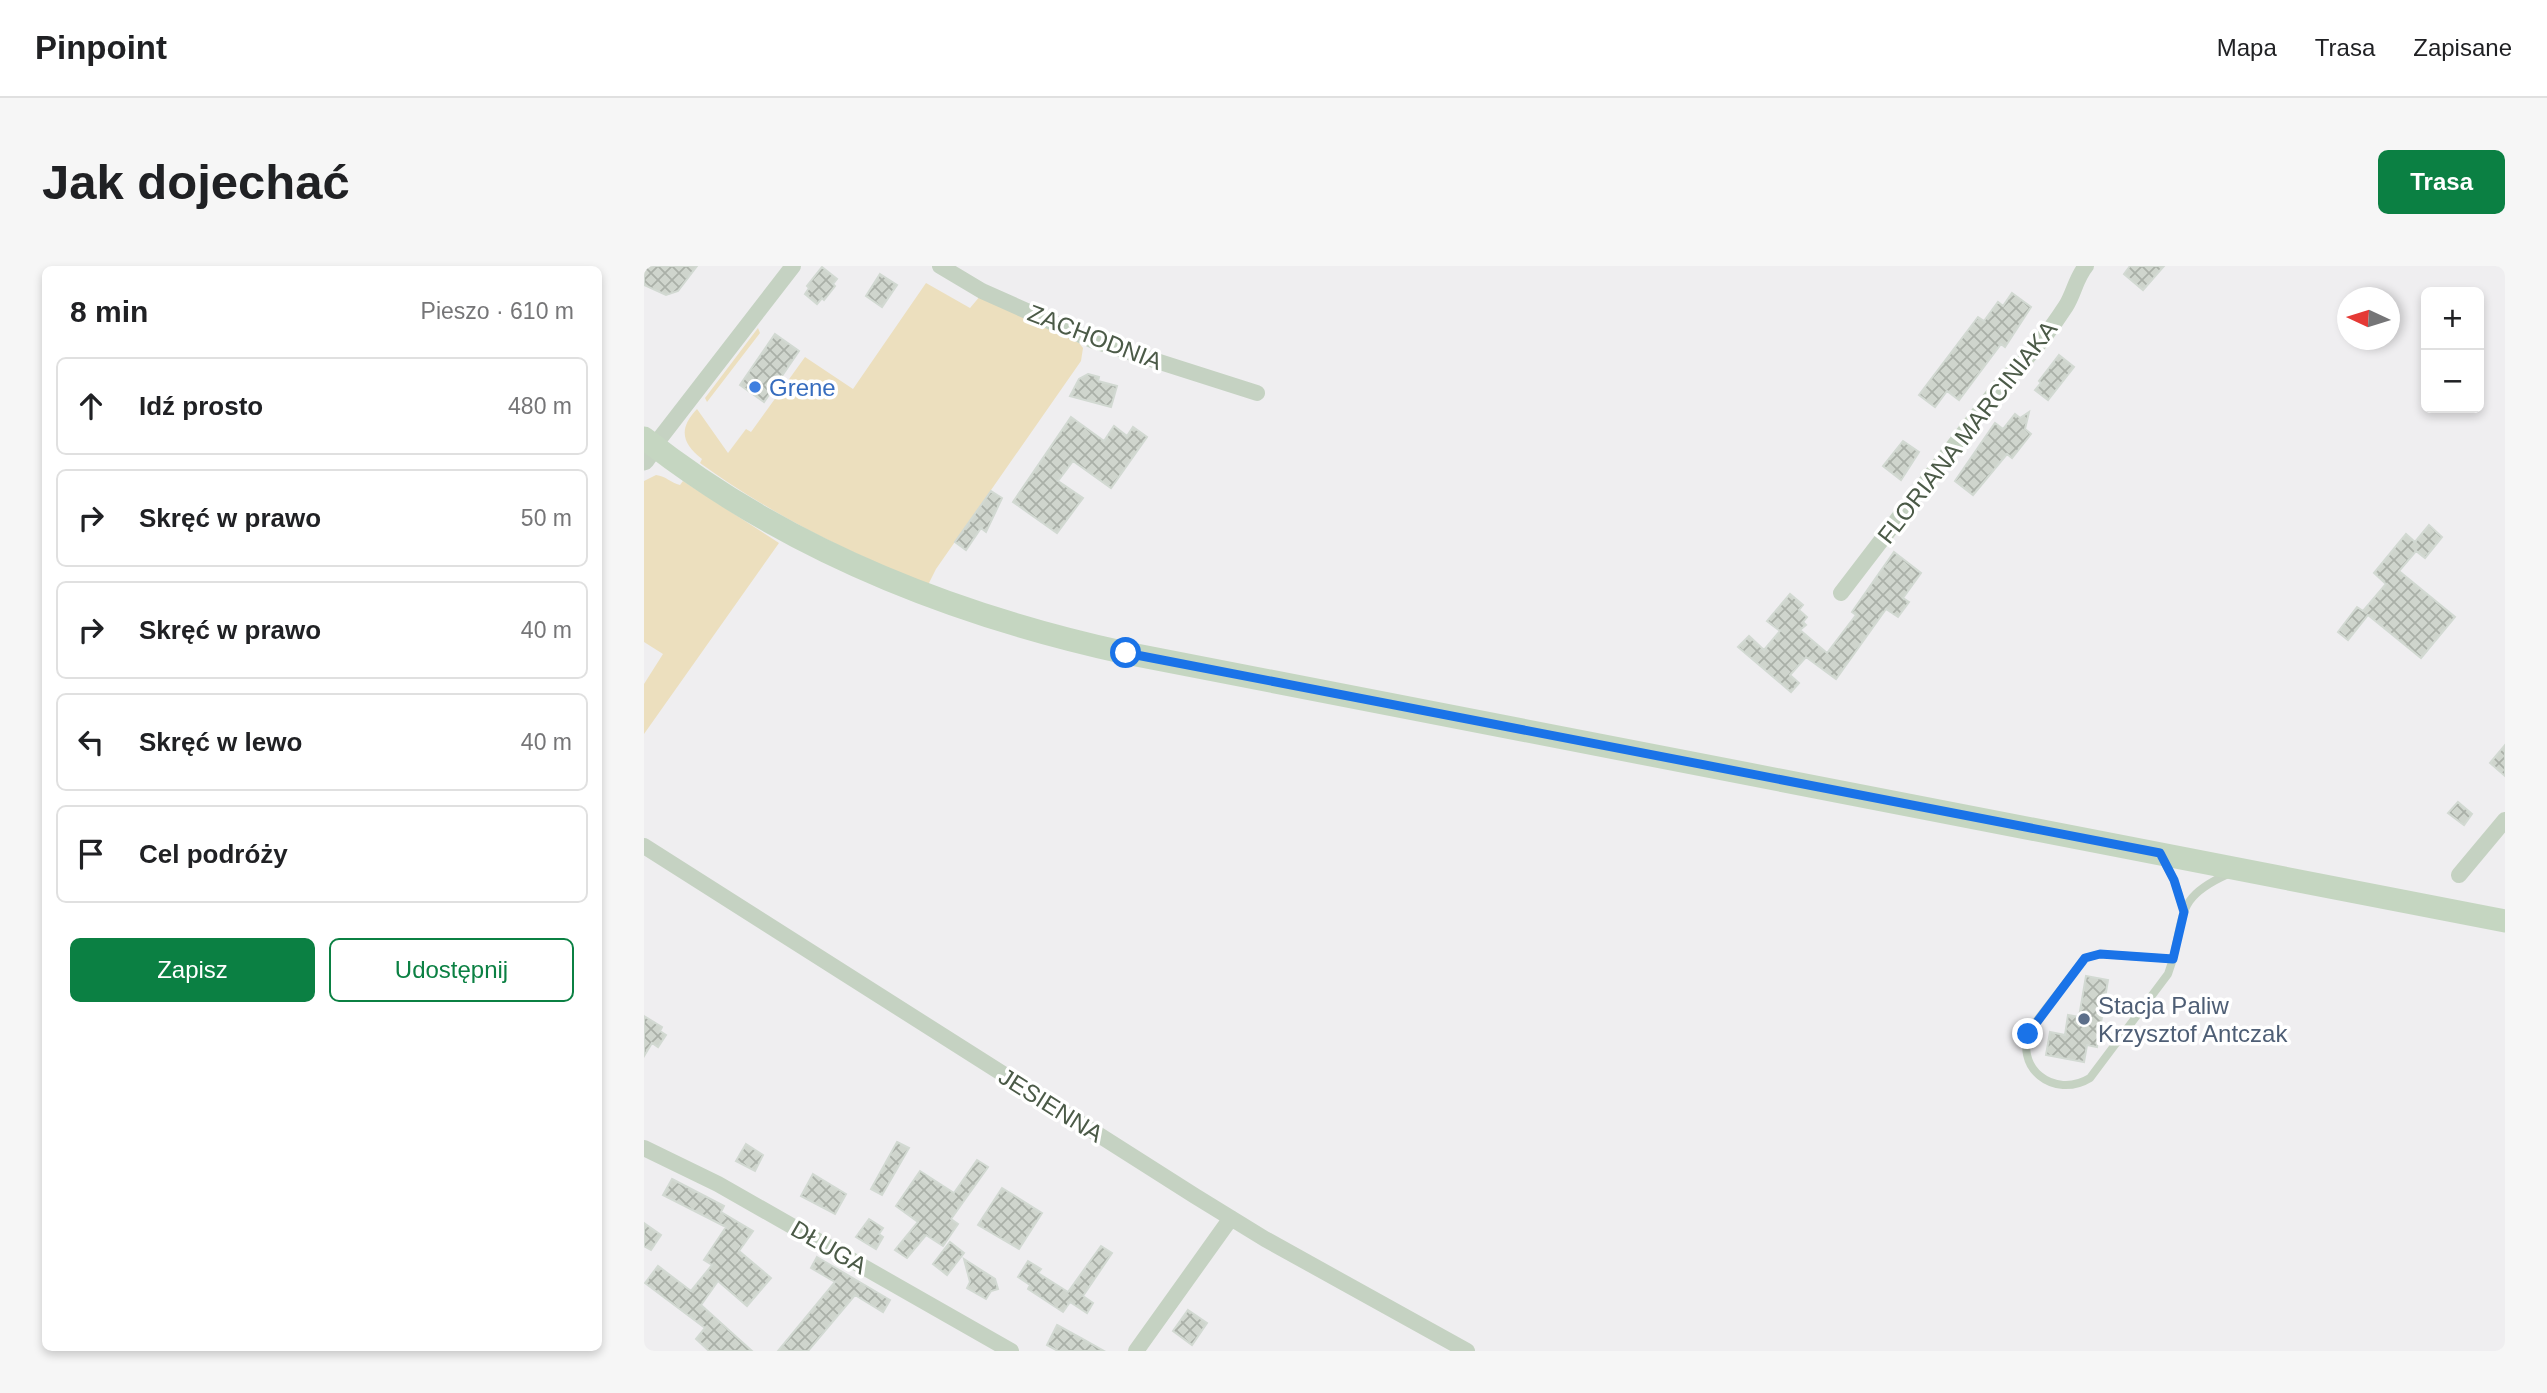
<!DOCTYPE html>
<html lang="pl">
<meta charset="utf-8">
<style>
:root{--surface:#fff;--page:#f6f6f6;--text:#202124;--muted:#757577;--line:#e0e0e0;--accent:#0b8043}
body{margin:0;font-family:Arial,sans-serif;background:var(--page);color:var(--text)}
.controls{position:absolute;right:21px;top:21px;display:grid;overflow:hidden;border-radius:10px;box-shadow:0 4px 10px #0003}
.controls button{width:63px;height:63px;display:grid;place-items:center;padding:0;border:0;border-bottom:2px solid var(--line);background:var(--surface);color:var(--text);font:35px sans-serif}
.compass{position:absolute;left:1693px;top:21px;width:63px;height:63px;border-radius:50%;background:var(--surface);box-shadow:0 4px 10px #0003;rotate:274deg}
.stop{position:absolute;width:21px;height:21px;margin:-16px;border:5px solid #1a73e8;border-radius:50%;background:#fff}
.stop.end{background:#1a73e8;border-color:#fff;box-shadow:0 2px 7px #0008}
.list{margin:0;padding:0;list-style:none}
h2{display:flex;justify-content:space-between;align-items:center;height:91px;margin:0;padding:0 28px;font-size:30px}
h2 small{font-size:23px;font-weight:400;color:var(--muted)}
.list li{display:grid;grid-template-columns:46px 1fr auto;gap:21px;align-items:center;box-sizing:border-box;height:98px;margin:0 14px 14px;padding:0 14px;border:2px solid var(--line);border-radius:10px}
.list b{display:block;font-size:26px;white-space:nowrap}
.list em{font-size:23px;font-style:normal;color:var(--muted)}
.actions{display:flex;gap:14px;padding:21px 28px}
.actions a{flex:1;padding:16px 0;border:2px solid var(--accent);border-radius:10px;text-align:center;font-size:24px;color:var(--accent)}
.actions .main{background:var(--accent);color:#fff}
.icon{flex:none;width:38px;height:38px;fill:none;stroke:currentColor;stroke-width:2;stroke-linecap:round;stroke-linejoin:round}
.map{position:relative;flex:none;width:1861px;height:1085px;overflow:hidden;border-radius:10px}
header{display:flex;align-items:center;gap:42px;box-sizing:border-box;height:98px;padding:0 35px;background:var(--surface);border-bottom:2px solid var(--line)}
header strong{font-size:33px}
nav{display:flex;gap:38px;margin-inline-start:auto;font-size:24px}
.intro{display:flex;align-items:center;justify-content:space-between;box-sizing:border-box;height:168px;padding:0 42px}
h1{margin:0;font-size:49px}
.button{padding:18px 32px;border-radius:10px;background:var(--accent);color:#fff;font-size:24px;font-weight:700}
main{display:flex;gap:42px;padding:0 42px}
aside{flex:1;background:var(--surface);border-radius:10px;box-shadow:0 4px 10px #0003}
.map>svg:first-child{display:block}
</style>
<header>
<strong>Pinpoint</strong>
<nav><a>Mapa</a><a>Trasa</a><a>Zapisane</a></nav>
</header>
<div class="intro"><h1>Jak dojechać</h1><a class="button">Trasa</a></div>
<main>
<aside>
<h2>8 min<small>Pieszo · 610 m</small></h2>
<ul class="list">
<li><svg class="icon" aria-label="ahead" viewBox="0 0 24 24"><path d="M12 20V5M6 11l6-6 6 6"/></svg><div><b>Idź prosto</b></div><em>480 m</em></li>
<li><svg class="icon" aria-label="right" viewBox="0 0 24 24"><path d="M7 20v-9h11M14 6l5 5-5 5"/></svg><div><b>Skręć w prawo</b></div><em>50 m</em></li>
<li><svg class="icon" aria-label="right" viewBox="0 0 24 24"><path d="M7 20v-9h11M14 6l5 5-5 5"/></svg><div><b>Skręć w prawo</b></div><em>40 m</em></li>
<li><svg class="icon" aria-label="left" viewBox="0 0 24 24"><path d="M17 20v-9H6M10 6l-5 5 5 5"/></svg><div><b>Skręć w lewo</b></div><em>40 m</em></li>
<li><svg class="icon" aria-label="arrive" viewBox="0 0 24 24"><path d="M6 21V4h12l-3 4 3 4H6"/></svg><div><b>Cel podróży</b></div></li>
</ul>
<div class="actions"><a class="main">Zapisz</a><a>Udostępnij</a></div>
</aside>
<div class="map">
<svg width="1861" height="1085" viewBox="0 0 1861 1085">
<defs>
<pattern id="building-cross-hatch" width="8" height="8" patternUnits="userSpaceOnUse" patternTransform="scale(1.75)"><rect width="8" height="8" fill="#cfd5cd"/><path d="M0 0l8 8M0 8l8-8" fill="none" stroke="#aab0a8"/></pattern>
</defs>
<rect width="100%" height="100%" fill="#efeef0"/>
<!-- green -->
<path fill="#ecdfbe" d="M 282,17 L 326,42 L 337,29 L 435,77 L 439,82 L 437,95 L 292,303 L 284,319 C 204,286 126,248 56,197 L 58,193 C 38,177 34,163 53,143 L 84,187 L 102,163 L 107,166 L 161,91 L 209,123 Z
M 114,62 L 116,67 L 63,136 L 61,132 Z
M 12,209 C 22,210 27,217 36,219 L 39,215 L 135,277 L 0,468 L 0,418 L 19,388 L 0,376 L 0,215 Z"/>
<!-- building -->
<path fill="url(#building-cross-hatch)" stroke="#d2d9d2" stroke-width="2" d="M 0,0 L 53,0 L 34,25 L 22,29 L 0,19 Z
M 1486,0 L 1520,0 L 1499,24 L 1480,8 Z
M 178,1 L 193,13 L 189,18 L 191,20 L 180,34 L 178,32 L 173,38 L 161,28 L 165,22 L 163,20 Z
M 236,8 L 253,19 L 238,41 L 222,30 Z
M 1368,27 L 1387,41 L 1361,81 L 1357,78 L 1315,134 L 1303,125 L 1291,141 L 1275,129 L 1334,51 L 1340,55 L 1354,36 L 1359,40 Z
M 131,68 L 155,85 L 120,136 L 96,119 Z
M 1415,89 L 1430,101 L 1404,134 L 1391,124 L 1397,117 L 1395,115 Z
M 444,108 L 455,111 L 454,115 L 473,120 L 467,141 L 426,130 L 435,113 Z
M 1385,146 L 1381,163 L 1387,168 L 1368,192 L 1363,188 L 1329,229 L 1311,215 L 1351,157 L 1359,163 L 1371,148 L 1376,152 Z
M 427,151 L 460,175 L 470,160 L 483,170 L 489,161 L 503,171 L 467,222 L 429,195 L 414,215 L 439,232 L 413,267 L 369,236 Z
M 1259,175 L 1275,186 L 1257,214 L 1239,200 Z
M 347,225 L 358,232 L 342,266 L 337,262 L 322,284 L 311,276 Z
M 1785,259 L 1798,271 L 1781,292 L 1772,285 L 1755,305 L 1811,351 L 1777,392 L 1724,349 L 1704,374 L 1694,366 L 1713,341 L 1719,345 L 1742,318 L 1730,307 L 1762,268 L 1771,276 Z
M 1250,286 L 1277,307 L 1259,332 L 1265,336 L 1254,351 L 1242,343 L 1192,413 L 1162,391 L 1146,409 L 1155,417 L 1147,426 L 1094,381 L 1105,370 L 1120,384 L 1136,365 L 1123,355 L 1146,328 L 1159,339 L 1155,344 L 1163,351 L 1159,356 L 1162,359 L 1156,364 L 1183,387 L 1212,349 L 1208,346 Z
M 1861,479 L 1861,510 L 1846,497 Z
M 1814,536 L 1828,548 L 1820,559 L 1804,547 Z
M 1442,710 L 1464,714 L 1453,781 L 1443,779 L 1440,796 L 1402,789 L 1406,766 L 1421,769 L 1424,749 L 1435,751 Z
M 0,750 L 18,761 L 16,765 L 22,769 L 14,781 L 8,777 L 0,790 Z
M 253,876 L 265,882 L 238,929 L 227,923 Z
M 102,878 L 119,889 L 111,905 L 92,895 Z
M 333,894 L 344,901 L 307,953 L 314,958 L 299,980 L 282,969 L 263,992 L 251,984 L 274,956 L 252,940 L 276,905 L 310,927 Z
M 169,908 L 202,928 L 191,948 L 157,930 Z
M 28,913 L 80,940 L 77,946 L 109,965 L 95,985 L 127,1012 L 103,1040 L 74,1015 L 57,1039 L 108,1085 L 65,1085 L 52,1073 L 61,1062 L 1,1017 L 14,1000 L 47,1025 L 68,999 L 60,994 L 82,961 L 19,929 Z
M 358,922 L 398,947 L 375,983 L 334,959 Z
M 225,953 L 239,962 L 235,968 L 239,971 L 232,983 L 212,971 Z
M 0,957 L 17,969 L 7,984 L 0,980 Z
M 306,976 L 320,987 L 303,1009 L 289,998 Z
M 457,980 L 468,987 L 439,1030 L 449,1037 L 443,1047 L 426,1036 L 419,1046 L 384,1023 L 386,1019 L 374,1011 L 384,995 L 397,1003 L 394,1007 L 424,1026 Z
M 173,991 L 246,1034 L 239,1046 L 211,1029 L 164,1085 L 134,1085 L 191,1016 L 167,1002 Z
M 320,993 L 351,1013 L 354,1023 L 347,1025 L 342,1033 L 323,1022 L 326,1016 Z
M 544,1044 L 563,1057 L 548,1079 L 529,1065 Z
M 413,1059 L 439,1073 L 460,1085 L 414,1085 L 403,1079 Z"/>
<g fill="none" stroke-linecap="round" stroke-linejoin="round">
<!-- service -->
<path stroke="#c5d2c2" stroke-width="8" d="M 1519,594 L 1530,614 L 1540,646
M 1529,693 L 1524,708 L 1446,812 C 1410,834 1368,801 1387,762 L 1441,692 L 1456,688 L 1529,693 C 1540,645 1535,630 1584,608"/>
<!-- minor -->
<path stroke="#c5d2c2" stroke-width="16" d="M 296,0 L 338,25 L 450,75 L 613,127
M 10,180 L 149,0
M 1197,327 L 1361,113 C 1385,93 1405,66 1422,40 C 1430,27 1432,12 1442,0
M 0,580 L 551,930 L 621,973 L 823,1085
M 1815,609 L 1861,554
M 0,882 L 74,918 L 367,1085
M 492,1085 L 587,952"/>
<!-- tertiary -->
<path stroke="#c5d2c2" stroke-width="21" d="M 0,194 L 10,180"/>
<!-- secondary -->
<path stroke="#c5d6c1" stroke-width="23" d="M 0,172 C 141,283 308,349 482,387 L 1861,655"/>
</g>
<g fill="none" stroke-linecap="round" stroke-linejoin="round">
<!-- route -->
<path stroke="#1a73e8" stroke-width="9" d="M 482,387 L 1516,587 L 1530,614 L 1540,646 L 1529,693 L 1456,688 L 1441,692 L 1384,768"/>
</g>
<!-- markers -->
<circle fill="#3f7fe0" stroke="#fff" stroke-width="2.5" cx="111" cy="121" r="7"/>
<circle fill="#5c6f8a" stroke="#fff" stroke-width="2.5" cx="1440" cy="753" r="7"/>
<g text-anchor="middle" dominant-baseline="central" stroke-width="7" stroke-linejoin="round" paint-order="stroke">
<!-- street labels -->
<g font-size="24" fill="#4b5a47" stroke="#fff">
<text transform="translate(451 71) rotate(21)">ZACHODNIA</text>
<text transform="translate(1323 166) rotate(-52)">FLORIANA MARCINIAKA</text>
<text transform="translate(407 839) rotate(32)">JESIENNA</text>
<text transform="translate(185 981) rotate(30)">DŁUGA</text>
</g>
<!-- shop labels -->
<g font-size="24" fill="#366cbe" stroke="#fff" text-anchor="start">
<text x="125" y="121">Grene</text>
</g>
<!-- service labels -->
<g font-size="24" fill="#4e5e75" stroke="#fff" text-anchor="start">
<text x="1454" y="739">Stacja Paliw<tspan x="1454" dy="28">Krzysztof Antczak</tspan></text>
</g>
</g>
</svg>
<div class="controls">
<button>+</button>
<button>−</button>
</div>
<svg class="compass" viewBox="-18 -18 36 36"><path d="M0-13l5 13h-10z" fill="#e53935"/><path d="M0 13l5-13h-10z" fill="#757577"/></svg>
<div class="stop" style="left:482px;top:387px"></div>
<div class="stop end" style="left:1384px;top:768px"></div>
</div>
</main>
